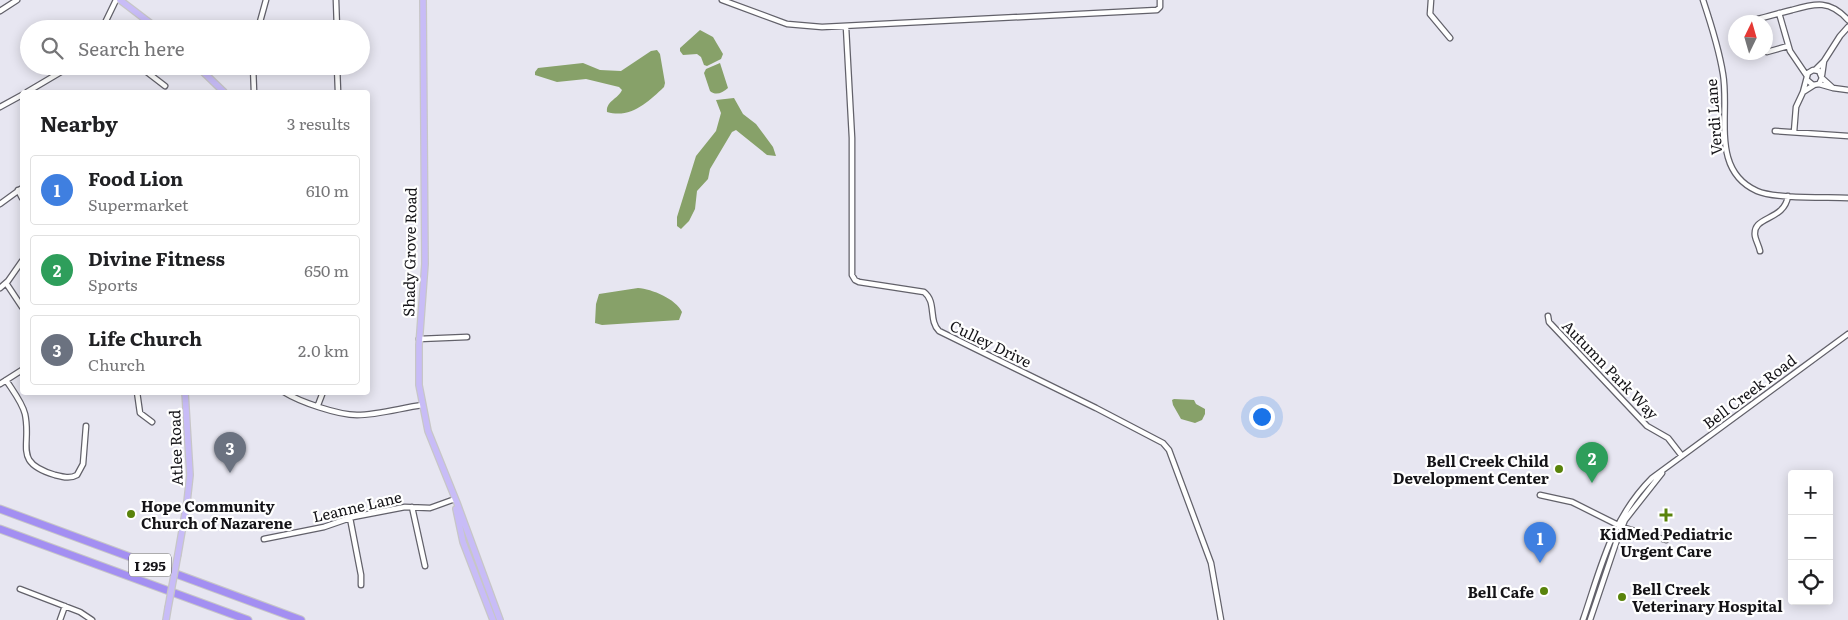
<!DOCTYPE html>
<meta charset="utf-8">
<style>
:root{--surface:#fff;--page:#f6f6f6;--text:#202124;--muted:#757577;--line:#e0e0e0;--accent:#0b8043}
body{margin:0;font-family:Literata,serif;background:var(--page);color:var(--text)}
.controls{position:absolute;right:15px;bottom:15px;display:grid;overflow:hidden;border-radius:5px;box-shadow:0 2px 12px #0003}
.controls button{width:45px;height:45px;display:grid;place-items:center;padding:0;border:0;border-bottom:1px solid var(--line);background:var(--surface);color:var(--text);font:25px sans-serif}
.compass{position:absolute;left:1728px;top:15px;width:45px;height:45px;border-radius:50%;background:var(--surface);box-shadow:0 2px 12px #0003;rotate:5deg}
.you{position:absolute;left:1261px;top:416px;width:18px;height:18px;margin:-12px;border:4px solid #fff;border-radius:50%;background:#1a73e8;box-shadow:0 0 0 8px #1a73e833}
.badge{display:grid;place-items:center;width:32px;height:32px;border-radius:50%;background:var(--accent);color:#fff;font-size:16px;font-weight:700}
.pin{position:absolute;translate:-50% -41px;filter:drop-shadow(0 1px 2px #0008)}
.pin::after{content:'';position:absolute;top:26px;width:18px;height:15px;background:inherit;clip-path:polygon(0 0,100% 0,50% 100%)}
.list{margin:0;padding:0;list-style:none}
h2{display:flex;justify-content:space-between;align-items:center;height:65px;margin:0;padding:0 20px;font-size:21px}
h2 small{font-size:16px;font-weight:400;color:var(--muted)}
.list li{display:grid;grid-template-columns:32px 1fr auto;gap:15px;align-items:center;box-sizing:border-box;height:70px;margin:0 10px 10px;padding:0 10px;border:1px solid var(--line);border-radius:5px}
.list b{display:block;font-size:19px;white-space:nowrap}
.list p{margin:0;font-size:16px;white-space:nowrap;color:var(--muted)}
.list em{font-size:16px;font-style:normal;color:var(--muted)}
.icon{flex:none;width:28px;height:28px;fill:none;stroke:currentColor;stroke-width:2;stroke-linecap:round;stroke-linejoin:round}
.map{position:relative;flex:none;width:1848px;height:620px;overflow:hidden}
.search{position:absolute;background:var(--surface);box-shadow:0 2px 12px #0003;left:20px;top:20px;width:350px;height:55px;display:flex;align-items:center;gap:12px;box-sizing:border-box;padding:0 18px;border-radius:28px;color:var(--muted);font-size:19px}
.panel{position:absolute;background:var(--surface);box-shadow:0 2px 12px #0003;left:20px;top:90px;width:350px;height:305px;border-radius:5px}
.map>svg:first-child{display:block}
</style>
<div class="map">
<svg width="1848" height="620" viewBox="0 0 1848 620">
<rect width="100%" height="100%" fill="#e7e6f1"/>
<!-- water -->
<path fill="#87a169" d="M 700,30 L 713,37 L 723,54 L 721,59 L 707,66 L 704,65 L 701,57 L 697,54 L 683,55 L 680,51 L 680,48 Z
M 657,50 L 660,54 L 665,83 L 664,87 C 648,102 631,119 607,112 C 606,101 618,99 622,90 L 619,87 L 586,79 L 557,82 L 535,75 L 535,72 L 538,68 L 583,63 L 600,70 L 621,71 L 651,51 Z
M 720,63 L 728,88 C 722,93 716,96 710,91 L 704,73 L 706,69 Z
M 734,98 L 743,114 L 756,124 L 773,147 L 776,156 L 767,155 L 736,130 L 732,132 L 710,169 L 708,179 L 697,191 L 695,209 L 689,221 L 681,229 L 677,226 L 677,217 L 696,156 L 716,131 L 721,113 L 716,100 Z
M 638,288 C 652,289 676,299 682,312 L 679,320 L 602,325 L 595,323 L 596,304 L 599,294 Z
M 1174,399 L 1194,400 L 1196,404 L 1205,409 L 1205,414 L 1202,420 L 1195,423 L 1181,419 L 1173,405 L 1172,400 Z"/>
<g fill="none" stroke-linecap="round" stroke-linejoin="round">
<defs>
<path id="minor" d="M 336,0 L 337,29
M 722,0 L 787,24 L 822,27 L 1157,10 L 1160,7 L 1160,0
M 1431,0 L 1430,14 L 1450,38
M 1703,0 C 1711,24 1719,49 1723,74 C 1730,114 1710,170 1757,191 C 1775,199 1826,197 1848,198
M 0,11 L 17,0
M 1779,13 L 1790,51 L 1807,76
M 1758,19 C 1769,16 1780,13 1792,10 C 1816,3 1830,0 1848,20
M 846,27 L 852,138 L 852,275 L 855,280 L 859,282 L 924,292 C 937,302 928,320 939,331 L 1096,408 L 1163,443 L 1169,450 L 1211,563 L 1221,620
M 102,29 L 116,0
M 258,29 L 266,0
M 1767,52 L 1788,46
M 1824,61 L 1840,36 L 1848,27
M 139,66 L 165,86
M 253,66 L 254,92
M 337,66 L 338,92
M 1815,70 L 1824,61 L 1822,75
M 1807,80 L 1813,85 L 1819,84 L 1822,78 L 1819,71 L 1813,70 L 1808,73 L 1803,92 L 1814,85
M 1819,84 L 1833,88 L 1822,78
M 1833,88 L 1848,90
M 27,92 L 71,66
M 0,107 L 22,95
M 1775,131 L 1848,136
M 1794,132 L 1796,107 L 1803,92
M 18,190 L 22,198
M 0,204 L 22,188
M 1760,251 C 1759,246 1756,241 1755,236 C 1752,215 1784,222 1788,196
M 6,283 L 22,307
M 0,288 L 8,281 L 22,261
M 1548,316 L 1549,322 L 1647,426 L 1668,438 L 1682,456
M 419,339 L 467,337
M 6,380 C 13,391 22,402 25,414 C 32,446 12,462 55,475 C 63,477 70,479 77,475 L 83,464 L 86,426
M 0,384 L 22,370
M 137,392 L 140,413 L 152,422
M 284,392 C 300,402 338,415 357,415 C 378,415 401,408 422,405
M 318,405 L 323,392
M 1540,495 L 1572,502 L 1622,527 L 1666,540
M 412,507 L 425,566
M 350,518 L 361,575 L 361,585
M 264,539 L 324,527 L 353,517 L 405,507 L 430,508 L 455,499
M 20,589 L 80,612 L 92,620
M 60,620 L 65,606
M 1583,620 C 1601,568 1611,519 1652,478 L 1848,334
M 1590,620 L 1617,540 L 1625,520 L 1662,473"/>
<path id="major" d="M 120,0 L 158,29
M 423,0 L 425,264 L 419,345 L 419,385 L 428,431 L 457,503 L 500,620
M 197,66 L 224,92
M 456,509 L 463,542 L 493,620
M 178,554 L 187,502 L 190,475 L 185,392
M 166,620 L 168,608"/>
<path id="highway" d="M 0,509 L 301,620
M 0,529 L 248,620"/>
</defs>
<!-- minor casing -->
<use href="#minor" stroke="#62616a" stroke-width="7"/>
<!-- major casing -->
<use href="#major" stroke="#c7c6c7" stroke-width="8"/>
<!-- highway casing -->
<use href="#highway" stroke="#c7c6c7" stroke-width="9"/>
<!-- minor -->
<use href="#minor" stroke="#fff" stroke-width="4.5"/>
<!-- major -->
<use href="#major" stroke="#c8bcf7" stroke-width="5.5"/>
<!-- highway -->
<use href="#highway" stroke="#a38ff2" stroke-width="7"/>
<defs>
<path id="major-bridge" d="M 168,608 L 178,554"/>
</defs>
<!-- major-bridge casing -->
<use href="#major-bridge" stroke="#c7c6c7" stroke-width="8" stroke-linecap="butt"/>
<!-- major-bridge -->
<use href="#major-bridge" stroke="#c8bcf7" stroke-width="5.5"/>
</g>
<!-- markers -->
<g fill="#59830b" stroke="#fff" stroke-width="2">
<circle cx="1559" cy="469" r="5"/>
<circle cx="131" cy="514" r="5"/>
<path d="M1663.5 507.5h5v5h5v5h-5v5h-5v-5h-5v-5h5z"/>
<circle cx="1544" cy="591" r="5"/>
<circle cx="1622" cy="597" r="5"/>
</g>
<g text-anchor="middle" dominant-baseline="central" stroke-width="4.5" stroke-linejoin="round" paint-order="stroke">
<!-- shield labels -->
<rect fill="#fff" stroke="#5a5a5d" stroke-width="1" x="129" y="553.5" width="42" height="23" rx="4"/>
<g font-size="14" font-weight="bold" fill="#141317">
<text x="150" y="565">I 295</text>
</g>
<!-- street labels -->
<g font-size="15" fill="#141317" stroke="#fff">
<text transform="translate(1713 117) rotate(-94)">Verdi Lane</text>
<text transform="translate(409 252) rotate(-89)">Shady Grove Road</text>
<text transform="translate(991 343) rotate(26)">Culley Drive</text>
<text transform="translate(1611 369) rotate(46)">Autumn Park Way</text>
<text transform="translate(1749 391) rotate(-37)">Bell Creek Road</text>
<text transform="translate(175 448) rotate(-92)">Atlee Road</text>
<text transform="translate(357 506) rotate(-13)">Leanne Lane</text>
</g>
<!-- poi labels -->
<g font-size="15" font-weight="bold" fill="#141317" stroke="#fff" text-anchor="end">
<text x="1549" y="460">Bell Creek Child<tspan x="1549" dy="17">Development Center</tspan></text>
<text x="141" y="505" text-anchor="start">Hope Community<tspan x="141" dy="17">Church of Nazarene</tspan></text>
<text x="1666" y="533" text-anchor="middle">KidMed Pediatric<tspan x="1666" dy="17">Urgent Care</tspan></text>
<text x="1632" y="588" text-anchor="start">Bell Creek<tspan x="1632" dy="17">Veterinary Hospital</tspan></text>
<text x="1534" y="591">Bell Cafe</text>
</g>
</g>
</svg>
<div class="controls">
<button>+</button>
<button>−</button>
<button><svg class="icon" aria-label="locate" viewBox="0 0 24 24"><circle cx="12" cy="12" r="6"/><path d="M12 2v4M12 18v4M2 12h4M18 12h4"/></svg></button>
</div>
<svg class="compass" viewBox="-18 -18 36 36"><path d="M0-13l5 13h-10z" fill="#e53935"/><path d="M0 13l5-13h-10z" fill="#757577"/></svg>
<div class="you"></div>
<div class="pin badge" style="left:1540px;top:563px;background:#3f7fe0">1</div>
<div class="pin badge" style="left:1592px;top:483px;background:#2e9e5b">2</div>
<div class="pin badge" style="left:230px;top:473px;background:#6b7280">3</div>
<div class="search"><svg class="icon" aria-label="search" viewBox="0 0 24 24"><circle cx="10" cy="10" r="6"/><path d="M15 15l6 6"/></svg>Search here</div>
<section class="panel">
<h2>Nearby<small>3 results</small></h2>
<ul class="list">
<li><span class="badge" style="background:#3f7fe0">1</span><div><b>Food Lion</b><p>Supermarket</p></div><em>610 m</em></li>
<li><span class="badge" style="background:#2e9e5b">2</span><div><b>Divine Fitness</b><p>Sports</p></div><em>650 m</em></li>
<li><span class="badge" style="background:#6b7280">3</span><div><b>Life Church</b><p>Church</p></div><em>2.0 km</em></li>
</ul>
</section>
</div>
